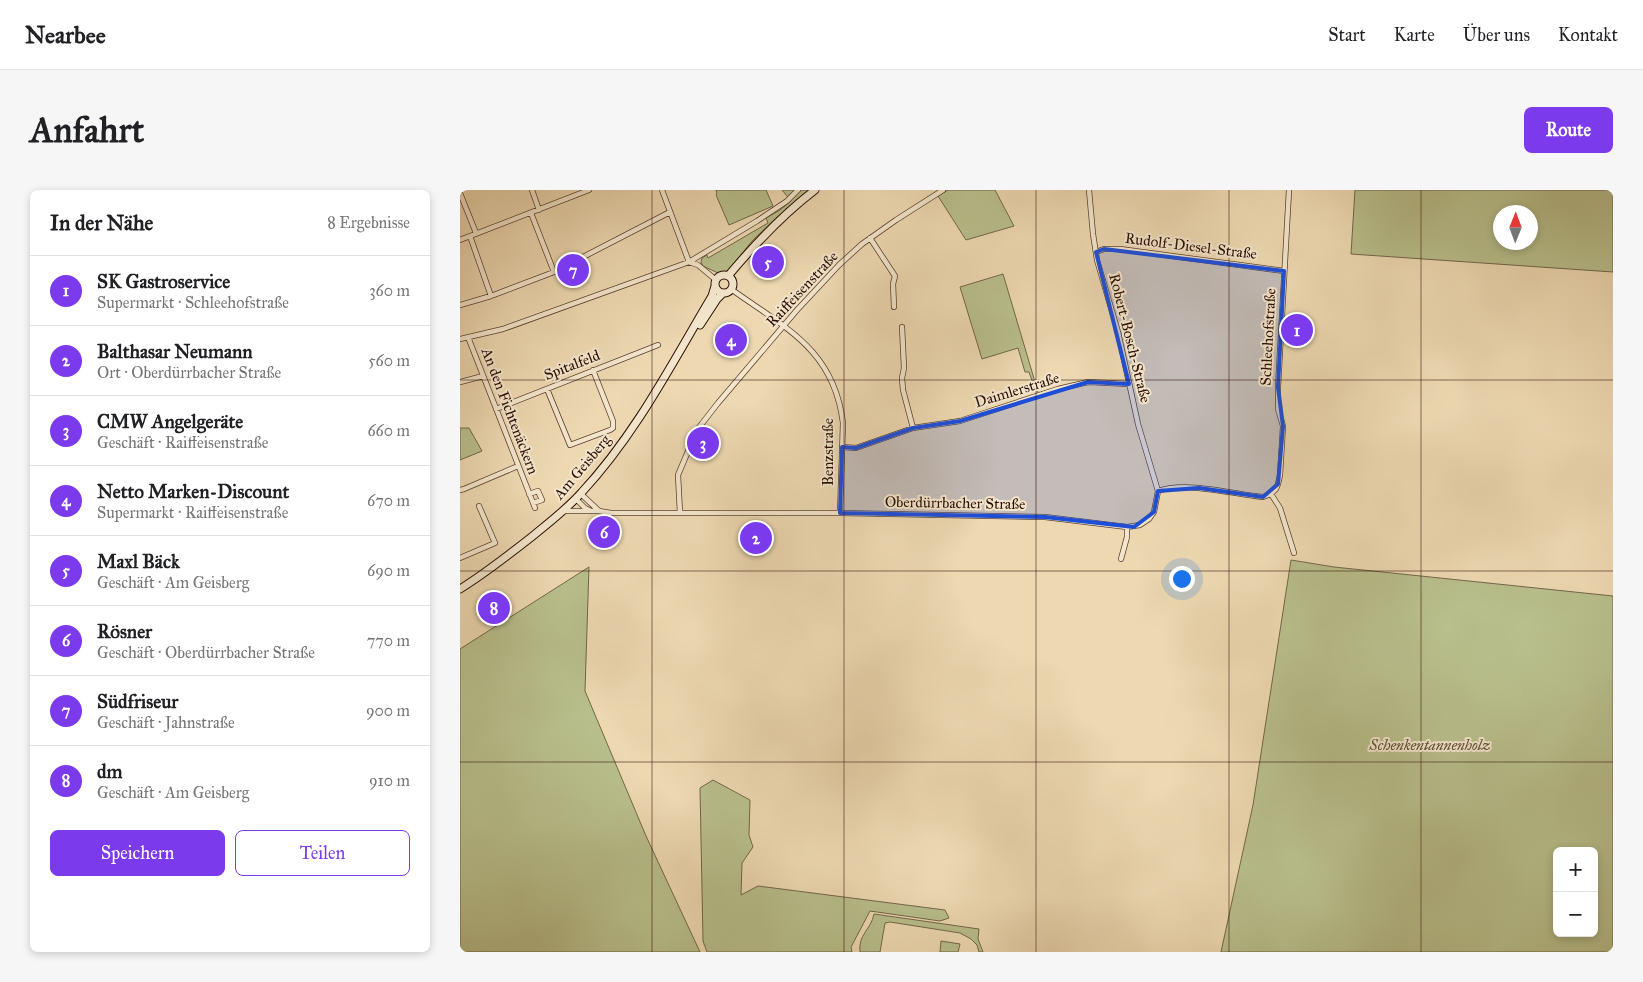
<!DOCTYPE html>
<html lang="de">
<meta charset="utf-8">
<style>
:root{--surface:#fff;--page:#f6f6f6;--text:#202124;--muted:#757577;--line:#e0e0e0;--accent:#7c3aed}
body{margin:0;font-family:"IM FELL Great Primer",serif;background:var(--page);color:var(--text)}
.controls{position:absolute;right:15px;bottom:15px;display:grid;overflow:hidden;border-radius:8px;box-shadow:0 2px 8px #0003}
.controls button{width:45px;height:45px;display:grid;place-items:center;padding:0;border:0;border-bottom:1px solid var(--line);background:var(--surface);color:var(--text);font:25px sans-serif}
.compass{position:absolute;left:1033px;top:15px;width:45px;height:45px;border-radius:50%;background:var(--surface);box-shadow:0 2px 8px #0003;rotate:1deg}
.you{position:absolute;left:721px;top:388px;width:18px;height:18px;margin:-12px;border:4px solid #fff;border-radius:50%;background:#1a73e8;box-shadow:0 0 0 8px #1a73e833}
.badge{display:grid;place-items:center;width:32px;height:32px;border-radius:50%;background:var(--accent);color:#fff;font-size:16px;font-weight:700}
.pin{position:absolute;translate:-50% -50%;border:2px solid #fff;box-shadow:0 1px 5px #0006}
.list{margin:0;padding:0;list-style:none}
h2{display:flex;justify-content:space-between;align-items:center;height:65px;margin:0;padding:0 20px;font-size:21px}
h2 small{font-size:16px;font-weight:400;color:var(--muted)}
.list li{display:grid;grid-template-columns:32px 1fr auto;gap:15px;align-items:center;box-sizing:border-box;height:70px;padding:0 20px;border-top:1px solid var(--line)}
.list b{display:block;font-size:19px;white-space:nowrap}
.list p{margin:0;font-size:16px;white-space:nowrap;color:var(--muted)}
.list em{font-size:16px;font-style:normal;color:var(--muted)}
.actions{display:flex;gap:10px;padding:15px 20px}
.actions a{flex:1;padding:11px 0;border:1px solid var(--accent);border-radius:8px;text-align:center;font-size:18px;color:var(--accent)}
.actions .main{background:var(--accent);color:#fff}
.map{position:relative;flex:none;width:1153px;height:762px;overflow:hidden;border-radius:8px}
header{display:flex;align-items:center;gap:30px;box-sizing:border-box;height:70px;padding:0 25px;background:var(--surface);border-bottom:1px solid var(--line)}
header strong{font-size:24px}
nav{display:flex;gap:28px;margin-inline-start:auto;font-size:18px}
.intro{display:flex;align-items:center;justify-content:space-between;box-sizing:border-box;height:120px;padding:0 30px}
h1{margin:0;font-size:35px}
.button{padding:12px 22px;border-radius:8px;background:var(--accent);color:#fff;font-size:18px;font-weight:700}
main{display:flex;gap:30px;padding:0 30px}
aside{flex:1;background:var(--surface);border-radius:8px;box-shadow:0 2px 8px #0003}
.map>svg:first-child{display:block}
</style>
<header>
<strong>Nearbee</strong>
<nav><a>Start</a><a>Karte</a><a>Über uns</a><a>Kontakt</a></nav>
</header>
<div class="intro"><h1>Anfahrt</h1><a class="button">Route</a></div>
<main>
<aside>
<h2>In der Nähe<small>8 Ergebnisse</small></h2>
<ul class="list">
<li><span class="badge">1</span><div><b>SK Gastroservice</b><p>Supermarkt · Schleehofstraße</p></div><em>360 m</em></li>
<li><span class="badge">2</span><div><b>Balthasar Neumann</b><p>Ort · Oberdürrbacher Straße</p></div><em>560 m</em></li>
<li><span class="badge">3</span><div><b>CMW Angelgeräte</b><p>Geschäft · Raiffeisenstraße</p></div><em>660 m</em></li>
<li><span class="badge">4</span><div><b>Netto Marken-Discount</b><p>Supermarkt · Raiffeisenstraße</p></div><em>670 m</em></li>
<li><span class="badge">5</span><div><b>Maxl Bäck</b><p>Geschäft · Am Geisberg</p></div><em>690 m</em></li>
<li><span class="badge">6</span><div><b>Rösner</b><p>Geschäft · Oberdürrbacher Straße</p></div><em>770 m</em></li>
<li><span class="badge">7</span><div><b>Südfriseur</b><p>Geschäft · Jahnstraße</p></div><em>900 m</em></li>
<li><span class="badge">8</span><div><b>dm</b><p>Geschäft · Am Geisberg</p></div><em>910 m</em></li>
</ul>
<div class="actions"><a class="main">Speichern</a><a>Teilen</a></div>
</aside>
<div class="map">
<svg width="1153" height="762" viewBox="0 0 1153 762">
<rect width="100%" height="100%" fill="#edd8b1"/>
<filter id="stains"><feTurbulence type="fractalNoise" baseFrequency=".004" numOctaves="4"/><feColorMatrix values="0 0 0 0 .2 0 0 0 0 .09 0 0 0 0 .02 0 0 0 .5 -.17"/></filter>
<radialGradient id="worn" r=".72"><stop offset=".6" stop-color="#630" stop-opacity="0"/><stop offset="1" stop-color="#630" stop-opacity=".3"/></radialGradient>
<!-- green -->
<path fill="#b8bf8c" stroke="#726648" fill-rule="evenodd" d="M 256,0 L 306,0 L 313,16 L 269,35 L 256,5 L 257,4 Z
M 322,0 L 350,0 L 314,30 L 292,51 L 268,81 L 258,83 L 243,76 L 241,72 L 242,68 L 247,65 L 248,68 L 308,33 L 306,28 L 320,20 L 331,11 Z
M 488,0 L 535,0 L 554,36 L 506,50 L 478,6 Z
M 895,0 L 1153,0 L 1153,82 L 891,64 ZM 1040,22 L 1070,22 L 1070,52 L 1040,52 Z
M 543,84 L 578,202 L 576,202 L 569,182 L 565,182 L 558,158 L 522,169 L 500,97 Z
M 0,238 L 9,238 L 22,261 L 0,270 Z
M 831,370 L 874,377 L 1153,406 L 1153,762 L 761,762 L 793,615 ZM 1097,661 L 1134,661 L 1134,743 L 1097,743 Z
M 129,377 L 125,501 L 186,646 L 240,762 L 0,762 L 0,459 Z
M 253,590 L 290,610 L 289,645 L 293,657 L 282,673 L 281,705 L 298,696 L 485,720 L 489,728 L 480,731 L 410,721 L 391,757 L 392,762 L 247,762 L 243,751 L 240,598 Z
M 414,724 L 519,739 L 518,749 L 523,762 L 519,762 L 517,755 L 511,749 L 500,743 L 430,732 L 425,733 L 420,762 L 400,762 C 398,744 411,740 414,724 Z
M 481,751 L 500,754 L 498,762 L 480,762 Z"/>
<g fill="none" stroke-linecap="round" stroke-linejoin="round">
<defs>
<path id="street" d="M 72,0 L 79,20
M 202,0 L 229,72
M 0,3 L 16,43
M 71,23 L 94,82
M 10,46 L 31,106
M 410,48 L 435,86 L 433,94 L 434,117
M 0,50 L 129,0
M 636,62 L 644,59 L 660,59 L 824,81
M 229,72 L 238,75 L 256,90
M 271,99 C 325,138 374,159 383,233 L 380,323
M 0,115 L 31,106 L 94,82 L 210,22
M 442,137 L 444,178 L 442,188 L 443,200 L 453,238
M 8,147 L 75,318
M 0,149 L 43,139 L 229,72 L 297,31 L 327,11 L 338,0
M 0,192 L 23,186
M 87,199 L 110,255 L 150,240 L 153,238 L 153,231 L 133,180
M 36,219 L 198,155
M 382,257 L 396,258 L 453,238 L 500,231 L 598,199 L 628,192 L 669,194
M 0,300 L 4,299 L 58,276
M 698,301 C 726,291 773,304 803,307 L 811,304 L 816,299 L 818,294 L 820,285 L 823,236 L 818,219 L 818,197 L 829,0
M 69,304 L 78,301 L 82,310 L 73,313
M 121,304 L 139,321
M 811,304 L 820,318 L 834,363
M 116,309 L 125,318 L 131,321
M 103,321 L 139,321 L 151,323 L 380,323 L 585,327 L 667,337 L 680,335 L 689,329 L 694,322 L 698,301 L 678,234 L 658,142 L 637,70 L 633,44 L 629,0
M 220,323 L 218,285 L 237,240 L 258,213 L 337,120 L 379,75 L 402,54 L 436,30 L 483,0
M 0,368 L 35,353 L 19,316
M 661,369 L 667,347 L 667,337"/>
<path id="secondary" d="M255 94a9 9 0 1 1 18 0a9 9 0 1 1-18 0Z
M 268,86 C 295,54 322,25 355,0
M 240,135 L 257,109 L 263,103
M 0,399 C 26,383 50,364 74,345 C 91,331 108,318 122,302 C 176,244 212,173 252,106 L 255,96"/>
</defs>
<!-- street casing -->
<use href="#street" stroke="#5c402f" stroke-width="6"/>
<!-- secondary casing -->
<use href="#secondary" stroke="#2b0d04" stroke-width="9"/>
<!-- street -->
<use href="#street" stroke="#f3e6cc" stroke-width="4.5"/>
<!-- secondary -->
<use href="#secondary" stroke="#f3e6cc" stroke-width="7"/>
</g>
<!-- marked area -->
<path fill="#1d4ed8" fill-opacity="0.2" stroke="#1d4ed8" stroke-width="4" stroke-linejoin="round" d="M 644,59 L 824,81 L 818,197 L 823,236 L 818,294 L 803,307 L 739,298 L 698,301 L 694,322 L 674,337 L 585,327 L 380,323 L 382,257 L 396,258 L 453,238 L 500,231 L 628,192 L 669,194 L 636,62 Z"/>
<!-- grid -->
<path fill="none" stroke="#2b0d04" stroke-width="1" stroke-opacity="0.55" d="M 192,0 L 192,762M 384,0 L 384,762M 576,0 L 576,762M 769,0 L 769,762M 961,0 L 961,762M 0,190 L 1153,190M 0,381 L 1153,381M 0,572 L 1153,572"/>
<g text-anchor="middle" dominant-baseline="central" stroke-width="4" stroke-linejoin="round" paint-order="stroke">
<!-- street labels -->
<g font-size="15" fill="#2b0d04" stroke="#f3e6cc">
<text transform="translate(731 56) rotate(7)">Rudolf-Diesel-Straße</text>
<text transform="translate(342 99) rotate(-47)">Raiffeisenstraße</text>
<text transform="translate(808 147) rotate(-87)">Schleehofstraße</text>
<text transform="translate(670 148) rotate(76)">Robert-Bosch-Straße</text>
<text transform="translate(112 175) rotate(-21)">Spitalfeld</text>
<text transform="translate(557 200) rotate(-17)">Daimlerstraße</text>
<text transform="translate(50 221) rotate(69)">An den Fichtenäckern</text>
<text transform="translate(368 262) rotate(-90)">Benzstraße</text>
<text transform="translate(122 277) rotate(-50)">Am Geisberg</text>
<text transform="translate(495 313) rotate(1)">Oberdürrbacher Straße</text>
</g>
<!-- park labels -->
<g font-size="15" font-style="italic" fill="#5c4b34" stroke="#f3e6cc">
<text x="970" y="555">Schenkentannenholz</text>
</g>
</g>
<rect width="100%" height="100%" filter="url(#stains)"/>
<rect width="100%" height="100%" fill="url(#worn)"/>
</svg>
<div class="controls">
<button>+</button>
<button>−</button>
</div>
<svg class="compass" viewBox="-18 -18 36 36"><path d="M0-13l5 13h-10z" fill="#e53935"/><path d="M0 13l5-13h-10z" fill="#757577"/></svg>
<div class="you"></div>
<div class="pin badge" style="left:837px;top:140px">1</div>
<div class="pin badge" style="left:296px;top:348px">2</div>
<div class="pin badge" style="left:243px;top:253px">3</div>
<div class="pin badge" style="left:271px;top:150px">4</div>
<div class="pin badge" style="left:308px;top:72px">5</div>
<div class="pin badge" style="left:144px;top:342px">6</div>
<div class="pin badge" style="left:113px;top:80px">7</div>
<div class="pin badge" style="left:34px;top:418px">8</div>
</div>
</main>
